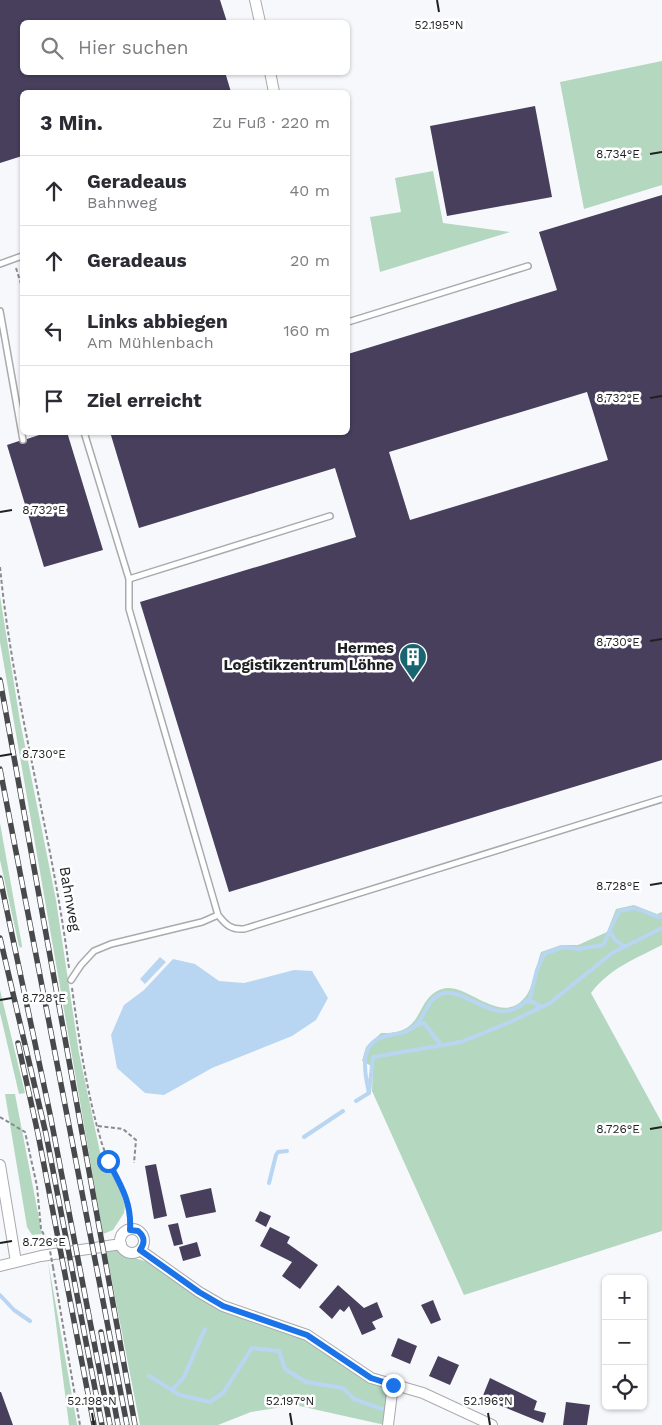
<!DOCTYPE html>
<html lang="de">
<meta charset="utf-8">
<style>
:root{--surface:#fff;--page:#f7f7f7;--text:#2b2b33;--muted:#7c7c81;--line:#e1e1e2}
body{margin:0;font-family:"Work Sans",sans-serif;background:var(--page);color:var(--text)}
.controls{position:absolute;right:15px;bottom:15px;display:grid;overflow:hidden;border-radius:8px;box-shadow:0 1px 4px #0004}
.controls button{width:45px;height:45px;display:grid;place-items:center;padding:0;border:0;border-bottom:1px solid var(--line);background:var(--surface);color:var(--text);font:25px sans-serif}
.stop{position:absolute;width:15px;height:15px;margin:-11px;border:4px solid #1a73e8;border-radius:50%;background:#fff}
.stop.end{background:#1a73e8;border-color:#fff;box-shadow:0 1px 5px #0008}
.list{margin:0;padding:0;list-style:none}
h2{display:flex;justify-content:space-between;align-items:center;height:65px;margin:0;padding:0 20px;font-size:21px}
h2 small{font-size:16px;font-weight:400;color:var(--muted)}
.list li{display:grid;grid-template-columns:32px 1fr auto;gap:15px;align-items:center;box-sizing:border-box;height:70px;padding:0 20px;border-top:1px solid var(--line)}
.list b{display:block;font-size:19px;white-space:nowrap}
.list p{margin:0;font-size:16px;white-space:nowrap;color:var(--muted)}
.list em{font-size:16px;font-style:normal;color:var(--muted)}
.icon{flex:none;width:28px;height:28px;fill:none;stroke:currentColor;stroke-width:2;stroke-linecap:round;stroke-linejoin:round}
.map{position:relative;flex:none;width:662px;height:1425px;overflow:hidden}
.search{position:absolute;background:var(--surface);box-shadow:0 1px 4px #0004;left:20px;top:20px;width:330px;height:55px;display:flex;align-items:center;gap:12px;box-sizing:border-box;padding:0 18px;border-radius:8px;color:var(--muted);font-size:19px}
.panel{position:absolute;background:var(--surface);box-shadow:0 1px 4px #0004;left:20px;top:90px;width:330px;height:345px;border-radius:8px}
.map>svg:first-child{display:block}
</style>
<div class="map">
<svg width="662" height="1425" viewBox="0 0 662 1425">
<rect width="100%" height="100%" fill="#f7f8fc"/>
<!-- green -->
<path fill="#b4d7c0" d="M 662,61 L 662,185 L 584,209 L 560,82 Z
M 433,171 L 443,223 L 510,232 L 380,272 L 370,217 L 401,212 L 395,178 Z
M 0,596 L 20,721 L 56,900 L 79,1053 L 100,1152 L 120,1189 L 125,1206 L 124,1213 L 113,1230 L 103,1234 L 0,642 Z
M 0,823 L 22,946 L 21,948 L 19,946 L 0,860 Z
M 634,905 L 657,914 L 662,912 L 662,945 C 635,959 610,968 591,993 L 662,1123 L 662,1231 L 464,1295 L 372,1091 L 373,1067 L 362,1061 L 366,1047 L 381,1033 C 427,1035 413,999 442,989 C 467,981 501,1029 526,996 C 533,987 537,963 541,952 L 561,945 L 578,945 L 607,932 L 616,909 Z
M 0,990 L 25,1093 L 19,1094 L 0,1013 Z
M 5,1094 L 15,1094 L 42,1234 L 32,1235 L 27,1227 Z
M 117,1250 L 126,1256 L 149,1262 L 219,1308 L 310,1342 L 340,1361 L 361,1378 L 382,1387 L 389,1396 L 385,1425 L 295,1405 L 251,1412 L 218,1425 L 140,1425 L 106,1251 Z
M 48,1261 L 77,1424 L 77,1425 L 69,1425 Z"/>
<!-- water -->
<path fill="#b8d6f1" d="M 160,957 L 166,962 L 145,984 L 140,979 Z
M 173,959 L 195,964 L 219,981 L 244,983 L 294,970 L 312,971 L 328,998 L 316,1020 L 292,1036 L 212,1068 L 164,1095 L 145,1093 L 117,1068 L 111,1035 L 124,1005 L 144,990 Z"/>
<g fill="none" stroke-linecap="round" stroke-linejoin="round">
<!-- stream -->
<path stroke="#b8d6f1" stroke-width="4" d="M 611,933 L 615,940 L 625,947
M 525,1002 L 533,1002 L 541,1007
M 417,1025 L 424,1023 L 441,1045
M 369,1093 C 365,1075 358,1044 383,1037 C 395,1033 405,1035 415,1026 C 425,1017 427,999 441,994 C 461,986 491,1020 514,1009 C 520,1007 525,1002 530,998 L 537,970 L 544,954 L 563,947 L 578,949 L 603,945 L 619,911 L 635,908 L 658,917 L 662,916
M 356,1101 L 369,1093 L 373,1057 L 461,1042 L 508,1023 L 550,1003 L 612,953 L 662,928
M 304,1137 L 343,1111
M 269,1183 L 276,1155 L 278,1152 L 287,1151
M 0,1295 L 14,1310 L 30,1321
M 149,1376 L 180,1395 L 210,1402 L 223,1393 L 252,1348 L 279,1351 L 285,1369 L 306,1382 L 343,1388 L 354,1399 L 382,1409
M 172,1390 L 184,1377 L 205,1329"/>
</g>
<!-- building -->
<path fill="#473f5c" fill-rule="evenodd" d="M 0,0 L 220,0 L 227,22 L 22,22 L 22,72 L 225,72 L 231,92 L 22,92 L 22,156 L 0,163 Z
M 535,106 L 552,197 L 447,216 L 430,126 Z
M 662,195 L 662,760 L 229,892 L 140,602 L 356,537 L 335,468 L 139,528 L 110,432 L 348,432 L 348,354 L 557,290 L 539,232 ZM 587,392 L 608,460 L 410,520 L 389,452 Z
M 48,432 L 67,432 L 103,550 L 44,567 L 7,445 L 19,441 L 24,444 L 27,439 Z
M 156,1164 L 167,1216 L 154,1219 L 145,1166 Z
M 211,1188 L 216,1212 L 186,1218 L 180,1195 Z
M 260,1211 L 271,1216 L 266,1227 L 255,1221 Z
M 178,1223 L 183,1244 L 174,1246 L 168,1225 Z
M 270,1227 L 290,1237 L 287,1243 L 318,1265 L 300,1289 L 282,1276 L 292,1262 L 260,1246 Z
M 197,1242 L 201,1256 L 183,1261 L 179,1247 Z
M 338,1285 L 364,1308 L 377,1302 L 383,1317 L 372,1322 L 376,1329 L 362,1335 L 349,1306 L 344,1312 L 340,1309 L 332,1319 L 319,1307 Z
M 433,1300 L 441,1320 L 431,1324 L 421,1305 Z
M 398,1338 L 417,1346 L 410,1364 L 391,1356 Z
M 438,1356 L 459,1365 L 450,1385 L 429,1376 Z
M 490,1378 L 537,1401 L 534,1410 L 546,1413 L 543,1423 L 482,1398 Z
M 0,1392 L 1,1392 L 13,1425 L 0,1425 Z
M 566,1402 L 590,1405 L 587,1425 L 563,1425 Z"/>
<g fill="none" stroke-linecap="round" stroke-linejoin="round">
<defs>
<path id="service" d="M 0,264 L 22,256
M 0,311 L 23,440
M 348,322 L 528,266
M 84,432 L 129,579 L 129,609 L 218,915 C 226,925 231,930 244,929 L 662,799
M 129,579 L 330,516
M 71,980 L 81,965 L 94,951 L 111,944 L 202,922 L 218,915"/>
<path id="minor" d="M 255,0 L 260,22
M 270,72 L 274,92
M 0,1165 L 16,1262
M120 1241a12 12 0 1 1 24 0a12 12 0 1 1-24 0Z
M 140,1250 L 199,1292 L 223,1306 L 307,1335 L 371,1378 L 423,1393 L 492,1425
M 0,1266 L 41,1256 L 121,1244
M 388,1425 L 393,1385"/>
</defs>
<!-- service casing -->
<use href="#service" stroke="#a9aaad" stroke-width="8"/>
<!-- minor casing -->
<use href="#minor" stroke="#a9aaad" stroke-width="12"/>
<!-- path -->
<path stroke="#8a8b8e" stroke-width="2" stroke-dasharray="4 2.5" stroke-linecap="butt" d="M 16,268 L 22,287
M 0,567 C 13,702 52,834 69,968
M 72,988 C 79,1038 86,1089 100,1137 C 109,1172 133,1192 130,1230
M 0,1117 L 25,1132 L 37,1186 L 41,1229 L 49,1245
M 98,1126 L 123,1129 L 136,1140 L 134,1163
M 53,1267 L 80,1425"/>
<!-- service -->
<use href="#service" stroke="#fff" stroke-width="5"/>
<!-- minor -->
<use href="#minor" stroke="#fff" stroke-width="10"/>
<defs>
<path id="rail" d="M 0,680 L 135,1425
M 0,769 L 127,1425
M 0,878 L 50,1114 L 110,1425
M 0,938 L 46,1134 L 102,1425
M 18,1043 L 38,1134 L 94,1425
M 101,1332 L 118,1425"/>
</defs>
<!-- rail casing -->
<use href="#rail" stroke="#48494b" stroke-width="5.5"/>
<!-- rail -->
<use href="#rail" stroke="#fff" stroke-width="4" stroke-dasharray="11" stroke-linecap="butt"/>
<!-- path-bridge -->
<path stroke="#8a8b8e" stroke-width="2" stroke-dasharray="4 2.5" stroke-linecap="butt" d="M 49,1245 L 53,1267"/>
</g>
<g fill="none" stroke-linecap="round" stroke-linejoin="round">
<!-- route -->
<path stroke="#1a73e8" stroke-width="6" d="M 108,1161 C 120,1184 132,1202 130,1230 L 138,1231 C 145,1237 145,1243 140,1250 L 199,1292 L 223,1306 L 307,1335 L 371,1378 L 393,1385"/>
</g>
<!-- ticks -->
<path fill="none" stroke="#1f2021" stroke-width="2" d="M 437,0 L 439,12M 650,154 L 662,152M 650,398 L 662,396M 0,512 L 12,510M 650,641 L 662,639M 0,756 L 12,754M 650,885 L 662,883M 0,1000 L 12,998M 650,1129 L 662,1127M 0,1243 L 12,1241M 92,1413 L 94,1425M 290,1413 L 292,1425M 488,1413 L 490,1425"/>
<!-- icons -->
<defs>
<symbol id="building-pin" viewBox="-11 -11 22 30"><path d="M0 17L-7.5 6A9.5 9.5 0 1 1 7.5 6Z" fill="#19656f" stroke="#fff"/><path d="M-4-6H4V6H1V3H-1V6H-4ZM-2.5-4.3h1.7v1.8h-1.7ZM.8-4.3h1.7v1.8H.8ZM-2.5-1h1.7V.8h-1.7ZM.8-1h1.7V.8H.8Z" fill="#fff"/></symbol>
</defs>
<g fill-rule="evenodd">
<use href="#building-pin" x="397" y="641" width="32" height="43"/>
</g>
<g text-anchor="middle" dominant-baseline="central" stroke-width="5" stroke-linejoin="round" paint-order="stroke">
<!-- poi labels -->
<g font-size="15" font-weight="bold" fill="#1f2021" stroke="#fff" text-anchor="end">
<text x="394" y="648">Hermes<tspan x="394" dy="17">Logistikzentrum Löhne</tspan></text>
</g>
<!-- street labels -->
<g font-size="15" fill="#1f2021" stroke="#fff">
<text transform="translate(70 899) rotate(80)">Bahnweg</text>
</g>
</g>
<g font-size="12" text-anchor="middle" fill="#1f2021" stroke="#fff" stroke-width="5" stroke-linejoin="round" paint-order="stroke">
<text x="439" y="29">52.195°N</text>
<text x="618" y="158">8.734°E</text>
<text x="618" y="402">8.732°E</text>
<text x="44" y="514">8.732°E</text>
<text x="618" y="646">8.730°E</text>
<text x="44" y="758">8.730°E</text>
<text x="618" y="890">8.728°E</text>
<text x="44" y="1002">8.728°E</text>
<text x="618" y="1133">8.726°E</text>
<text x="44" y="1246">8.726°E</text>
<text x="92" y="1405">52.198°N</text>
<text x="290" y="1405">52.197°N</text>
<text x="488" y="1405">52.196°N</text>
</g>
</svg>
<div class="controls">
<button>+</button>
<button>−</button>
<button><svg class="icon" aria-label="locate" viewBox="0 0 24 24"><circle cx="12" cy="12" r="6"/><path d="M12 2v4M12 18v4M2 12h4M18 12h4"/></svg></button>
</div>
<div class="stop" style="left:108px;top:1161px"></div>
<div class="stop end" style="left:393px;top:1385px"></div>
<div class="search"><svg class="icon" aria-label="search" viewBox="0 0 24 24"><circle cx="10" cy="10" r="6"/><path d="M15 15l6 6"/></svg>Hier suchen</div>
<section class="panel">
<h2>3 Min.<small>Zu Fuß · 220 m</small></h2>
<ul class="list">
<li><svg class="icon" aria-label="ahead" viewBox="0 0 24 24"><path d="M12 20V5M6 11l6-6 6 6"/></svg><div><b>Geradeaus</b><p>Bahnweg</p></div><em>40 m</em></li>
<li><svg class="icon" aria-label="ahead" viewBox="0 0 24 24"><path d="M12 20V5M6 11l6-6 6 6"/></svg><div><b>Geradeaus</b></div><em>20 m</em></li>
<li><svg class="icon" aria-label="left" viewBox="0 0 24 24"><path d="M17 20v-9H6M10 6l-5 5 5 5"/></svg><div><b>Links abbiegen</b><p>Am Mühlenbach</p></div><em>160 m</em></li>
<li><svg class="icon" aria-label="arrive" viewBox="0 0 24 24"><path d="M6 21V4h12l-3 4 3 4H6"/></svg><div><b>Ziel erreicht</b></div></li>
</ul>
</section>
</div>
